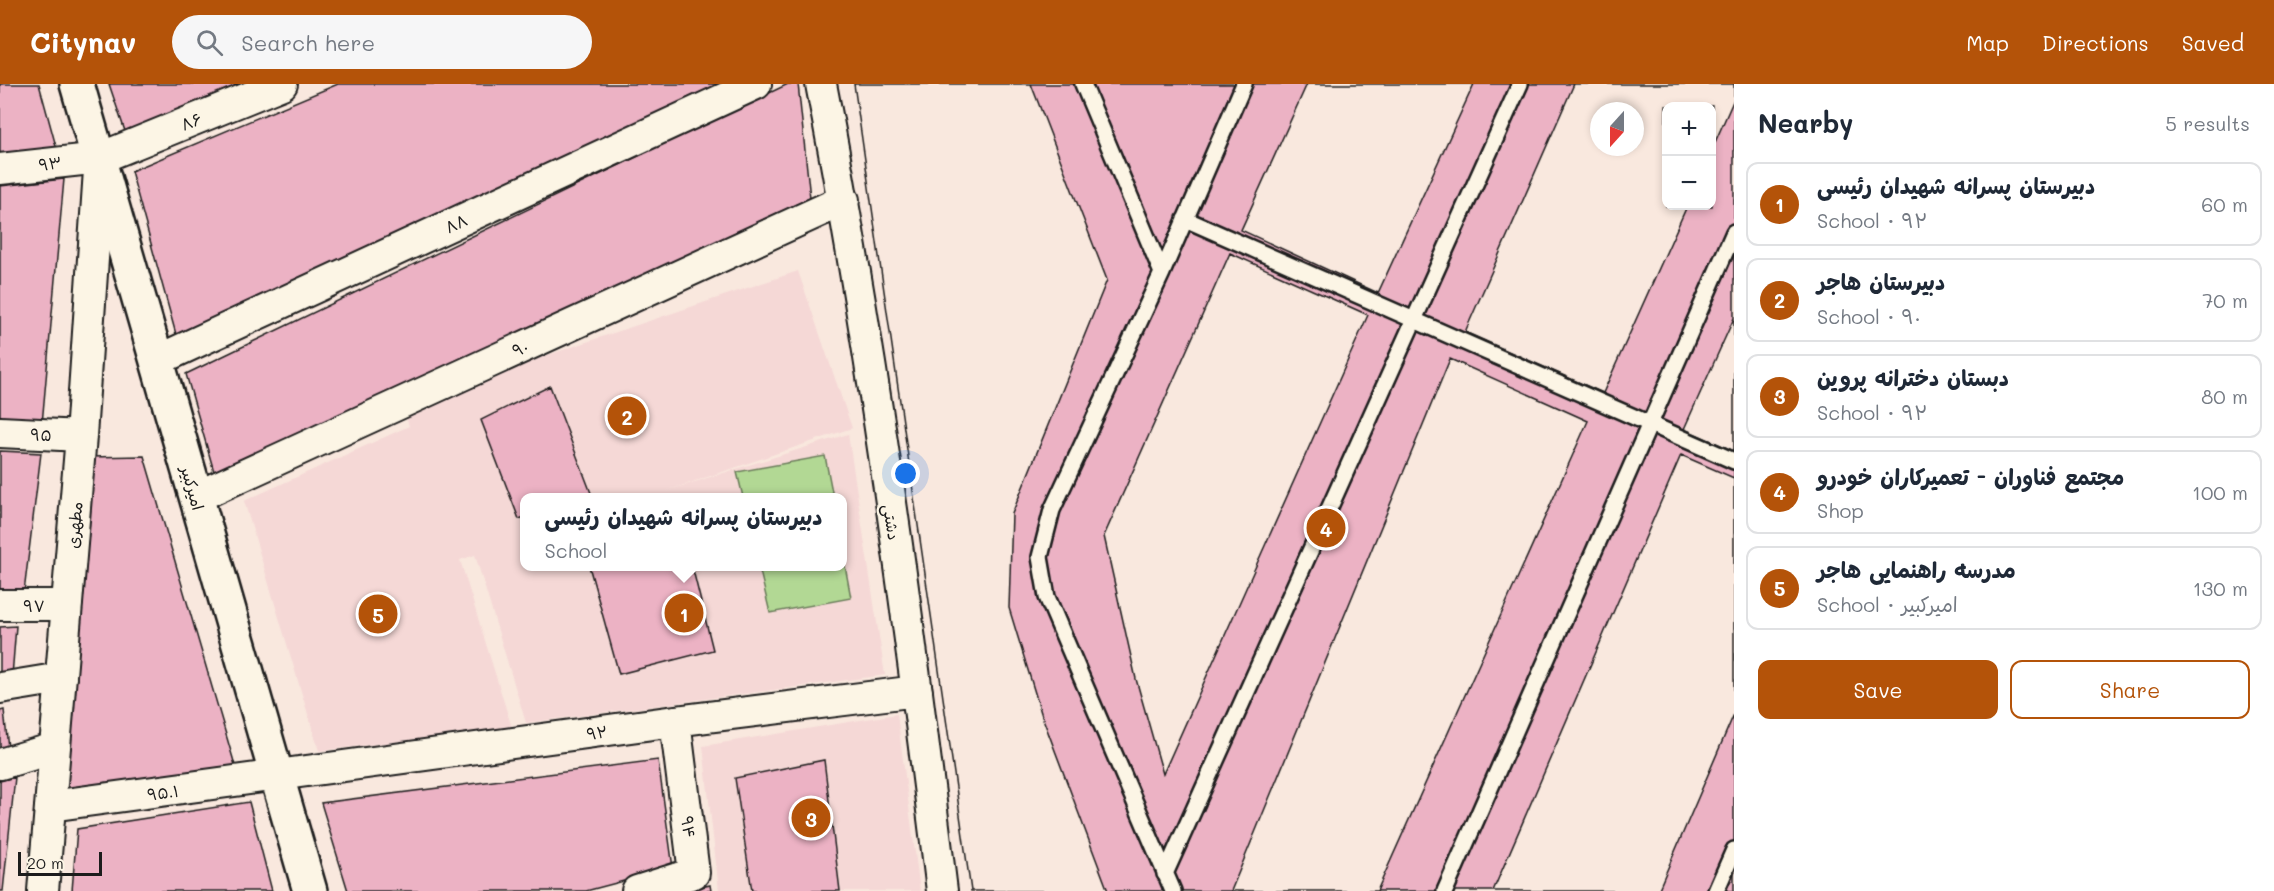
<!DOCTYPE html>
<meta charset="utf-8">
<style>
:root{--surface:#fff;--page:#f6f6f7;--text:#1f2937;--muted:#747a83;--line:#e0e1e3;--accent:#b45309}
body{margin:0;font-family:Mali,"Playpen Sans Arabic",sans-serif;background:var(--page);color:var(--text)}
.controls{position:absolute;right:18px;top:18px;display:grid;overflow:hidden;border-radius:12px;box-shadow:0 3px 9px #0003}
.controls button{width:54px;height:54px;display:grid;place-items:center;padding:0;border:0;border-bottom:2px solid var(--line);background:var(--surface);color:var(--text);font:30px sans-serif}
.compass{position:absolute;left:1590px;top:18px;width:54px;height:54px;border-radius:50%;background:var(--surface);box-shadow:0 3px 9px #0003;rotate:201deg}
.scale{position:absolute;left:18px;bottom:15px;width:84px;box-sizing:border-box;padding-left:6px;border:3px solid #1c1c1c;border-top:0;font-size:16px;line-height:21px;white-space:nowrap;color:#1c1c1c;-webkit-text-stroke:4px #fcf5e5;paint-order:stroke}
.you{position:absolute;left:906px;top:390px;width:21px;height:21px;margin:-15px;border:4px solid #fff;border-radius:50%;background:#1a73e8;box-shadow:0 0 0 9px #1a73e833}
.badge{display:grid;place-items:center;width:39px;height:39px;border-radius:50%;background:var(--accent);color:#fff;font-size:20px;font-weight:700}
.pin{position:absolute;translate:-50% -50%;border:3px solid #fff;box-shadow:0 2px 6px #0006}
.popup{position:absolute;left:520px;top:409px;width:327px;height:78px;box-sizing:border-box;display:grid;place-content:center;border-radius:12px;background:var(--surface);filter:drop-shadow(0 2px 4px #0005);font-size:20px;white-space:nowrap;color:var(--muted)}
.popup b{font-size:22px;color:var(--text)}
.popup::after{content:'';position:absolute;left:50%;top:100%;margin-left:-12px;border:12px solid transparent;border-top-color:var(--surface)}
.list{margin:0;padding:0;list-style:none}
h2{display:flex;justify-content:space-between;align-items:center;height:78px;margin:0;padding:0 24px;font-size:26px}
h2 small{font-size:20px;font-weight:400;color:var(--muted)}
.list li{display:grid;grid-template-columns:39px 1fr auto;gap:18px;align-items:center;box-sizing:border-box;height:84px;margin:0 12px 12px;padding:0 12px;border:2px solid var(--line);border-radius:12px}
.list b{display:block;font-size:22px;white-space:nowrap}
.list p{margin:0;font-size:20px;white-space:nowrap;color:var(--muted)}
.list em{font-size:20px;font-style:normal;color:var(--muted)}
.actions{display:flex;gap:12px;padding:18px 24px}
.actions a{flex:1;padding:14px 0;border:2px solid var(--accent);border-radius:12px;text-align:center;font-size:21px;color:var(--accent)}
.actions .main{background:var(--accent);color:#fff}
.icon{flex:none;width:33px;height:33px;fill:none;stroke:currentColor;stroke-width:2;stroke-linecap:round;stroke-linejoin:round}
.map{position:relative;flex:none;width:1734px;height:807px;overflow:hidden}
header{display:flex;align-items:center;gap:36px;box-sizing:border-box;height:84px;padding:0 30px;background:var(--accent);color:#fff}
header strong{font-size:28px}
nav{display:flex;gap:33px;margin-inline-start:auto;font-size:21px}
.search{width:420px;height:54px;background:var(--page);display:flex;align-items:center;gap:15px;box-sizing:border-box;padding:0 21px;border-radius:33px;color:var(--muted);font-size:22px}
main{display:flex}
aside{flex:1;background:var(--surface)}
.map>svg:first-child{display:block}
</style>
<header>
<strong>Citynav</strong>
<div class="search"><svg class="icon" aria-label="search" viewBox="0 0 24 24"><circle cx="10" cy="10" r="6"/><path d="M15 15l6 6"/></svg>Search here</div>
<nav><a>Map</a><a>Directions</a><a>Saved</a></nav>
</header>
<main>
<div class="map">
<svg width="1734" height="807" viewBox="0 0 1734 807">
<rect width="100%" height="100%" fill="#f9e8de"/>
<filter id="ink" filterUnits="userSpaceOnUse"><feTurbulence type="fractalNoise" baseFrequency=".0167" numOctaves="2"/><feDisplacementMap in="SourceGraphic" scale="12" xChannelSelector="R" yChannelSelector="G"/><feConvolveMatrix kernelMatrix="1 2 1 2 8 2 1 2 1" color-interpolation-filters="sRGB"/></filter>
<g filter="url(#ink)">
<!-- built -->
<path fill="#f5d8d6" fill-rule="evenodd" d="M 798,187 L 852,344 L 666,407 L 848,350 L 885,591 L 526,639 L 475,471 L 460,476 L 512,644 L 319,667 L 244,417 L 409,342 L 402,320 ZM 525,414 L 843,414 L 843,482 L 525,482 Z
M 897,630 L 920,807 L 719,807 L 703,662 Z"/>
<!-- green -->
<path fill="#b2d894" stroke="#677a58" stroke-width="1.5" d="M 825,372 L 833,413 L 743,413 L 737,388 Z
M 843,471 L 851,514 L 770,529 L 759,483 L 843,482 Z"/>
<!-- building -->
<path fill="#ecb2c4" stroke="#1c1c1c" stroke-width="1.5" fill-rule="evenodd" d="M 0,0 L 39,0 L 57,66 L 0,72 Z
M 109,0 L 257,0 L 127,53 Z
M 338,0 L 735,0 L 177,254 L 131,87 Z
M 788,0 L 798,0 L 810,114 L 215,391 L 186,290 Z
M 854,0 L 1734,0 L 1734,807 L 971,807 ZM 1666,22 L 1712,22 L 1712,122 L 1666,122 ZM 1599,27 L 1635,27 L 1635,63 L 1599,63 Z
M 854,0 L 1031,0 L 1107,196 L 1012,430 L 1009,524 L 1042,632 L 1108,807 L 971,807 Z
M 1307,0 L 1474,0 L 1378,209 L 1241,146 Z
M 1574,0 L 1734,0 L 1734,15 L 1712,65 L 1712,22 L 1666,22 L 1666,122 L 1687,122 L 1603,309 L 1465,248 ZM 1599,27 L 1635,27 L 1635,63 L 1599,63 Z
M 64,95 L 42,340 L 0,338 L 0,102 Z
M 1230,169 L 1368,231 L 1163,690 L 1136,595 L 1104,452 Z
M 1734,234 L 1734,367 L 1684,345 Z
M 1450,275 L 1588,337 L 1377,807 L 1231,807 Z
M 550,302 L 591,409 L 578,414 L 525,414 L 525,433 L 519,435 L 481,336 Z
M 0,367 L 41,369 L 24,508 L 0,508 Z
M 1681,371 L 1734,394 L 1734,630 L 1658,807 L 1493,807 Z
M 144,372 L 237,688 L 67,707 L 88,373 Z
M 589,482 L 692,482 L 713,566 L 619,590 Z
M 16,542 L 12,592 L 0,594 L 0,543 Z
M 4,626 L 8,664 L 0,666 L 0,627 Z
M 658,676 L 673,784 L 586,807 L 348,807 L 321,719 Z
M 824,676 L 840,807 L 752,807 L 735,694 Z
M 15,693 L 3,807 L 0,807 L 0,697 Z
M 249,718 L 272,807 L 72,807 L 77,745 Z
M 710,801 L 711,807 L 685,807 Z"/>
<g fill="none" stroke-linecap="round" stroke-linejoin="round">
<defs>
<path id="lane" d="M 1083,0 L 1162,189
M 1185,135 L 1734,377
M 1165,790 L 1520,0
M 1173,807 L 1047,513 L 1040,473 L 1052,426 L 1162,189 L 1244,0
M 1445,807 L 1734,148
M 1716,807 L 1734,766"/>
<path id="street" d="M 821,0 C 873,267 909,537 942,807
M 0,85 L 100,74 L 282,0
M 156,277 L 756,0
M 0,348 L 81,352
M 196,413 L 844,116
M 0,521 L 67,521
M 0,604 L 61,594
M 0,680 L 55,664
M 50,722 L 675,637 L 917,607
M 43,807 L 81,352 L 99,86
M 637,807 L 694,789 L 675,637"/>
<path id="secondary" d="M 77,0 L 310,807"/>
</defs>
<!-- lane casing -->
<use href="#lane" stroke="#1c1c1c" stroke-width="20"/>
<!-- street casing -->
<use href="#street" stroke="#1c1c1c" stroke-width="34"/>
<!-- secondary casing -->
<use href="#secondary" stroke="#1c1c1c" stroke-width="38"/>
<!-- lane -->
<use href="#lane" stroke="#fcf5e5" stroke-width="15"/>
<!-- street -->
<use href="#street" stroke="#fcf5e5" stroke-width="30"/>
<!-- secondary -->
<use href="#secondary" stroke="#fcf5e5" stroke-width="33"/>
</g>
</g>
<g text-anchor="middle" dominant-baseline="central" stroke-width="4.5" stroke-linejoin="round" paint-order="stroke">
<!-- street labels -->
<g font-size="16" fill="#1c1c1c" stroke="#fcf5e5">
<text transform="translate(191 37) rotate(-22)">۸۶</text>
<text transform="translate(50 79) rotate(-6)">۹۳</text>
<text transform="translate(456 139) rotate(-25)">۸۸</text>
<text transform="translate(520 264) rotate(-25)">۹۰</text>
<text transform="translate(41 350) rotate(3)">۹۵</text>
<text transform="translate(193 404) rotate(74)">امیرکبیر</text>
<text transform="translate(892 438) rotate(81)">دشتی</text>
<text transform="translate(74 441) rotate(-85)">مطهری</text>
<text x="34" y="521">۹۷</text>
<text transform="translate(597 648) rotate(-8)">۹۲</text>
<text transform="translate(163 708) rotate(-7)">۹۵.۱</text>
<text transform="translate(689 743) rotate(83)">۹۴</text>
</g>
</g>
</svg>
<div class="controls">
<button>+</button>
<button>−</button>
</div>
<svg class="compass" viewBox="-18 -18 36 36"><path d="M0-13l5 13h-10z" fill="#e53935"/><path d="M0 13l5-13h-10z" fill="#747a83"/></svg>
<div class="scale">20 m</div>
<div class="you"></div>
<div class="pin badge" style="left:684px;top:529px">1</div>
<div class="popup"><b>دبیرستان پسرانه شهیدان رئیسی</b>School</div>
<div class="pin badge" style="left:627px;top:332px">2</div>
<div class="pin badge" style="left:811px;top:734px">3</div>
<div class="pin badge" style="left:1326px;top:444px">4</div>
<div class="pin badge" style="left:378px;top:530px">5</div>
</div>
<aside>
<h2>Nearby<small>5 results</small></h2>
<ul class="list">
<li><span class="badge">1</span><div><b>دبیرستان پسرانه شهیدان رئیسی</b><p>School · ۹۲</p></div><em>60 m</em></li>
<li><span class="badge">2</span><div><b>دبیرستان هاجر</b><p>School · ۹۰</p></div><em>70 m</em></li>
<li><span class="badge">3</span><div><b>دبستان دخترانه پروین</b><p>School · ۹۲</p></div><em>80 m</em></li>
<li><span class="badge">4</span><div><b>مجتمع فناوران - تعمیرکاران خودرو</b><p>Shop</p></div><em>100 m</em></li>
<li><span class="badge">5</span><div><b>مدرسه راهنمایی هاجر</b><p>School · امیرکبیر</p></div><em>130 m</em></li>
</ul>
<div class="actions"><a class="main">Save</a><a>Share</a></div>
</aside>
</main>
